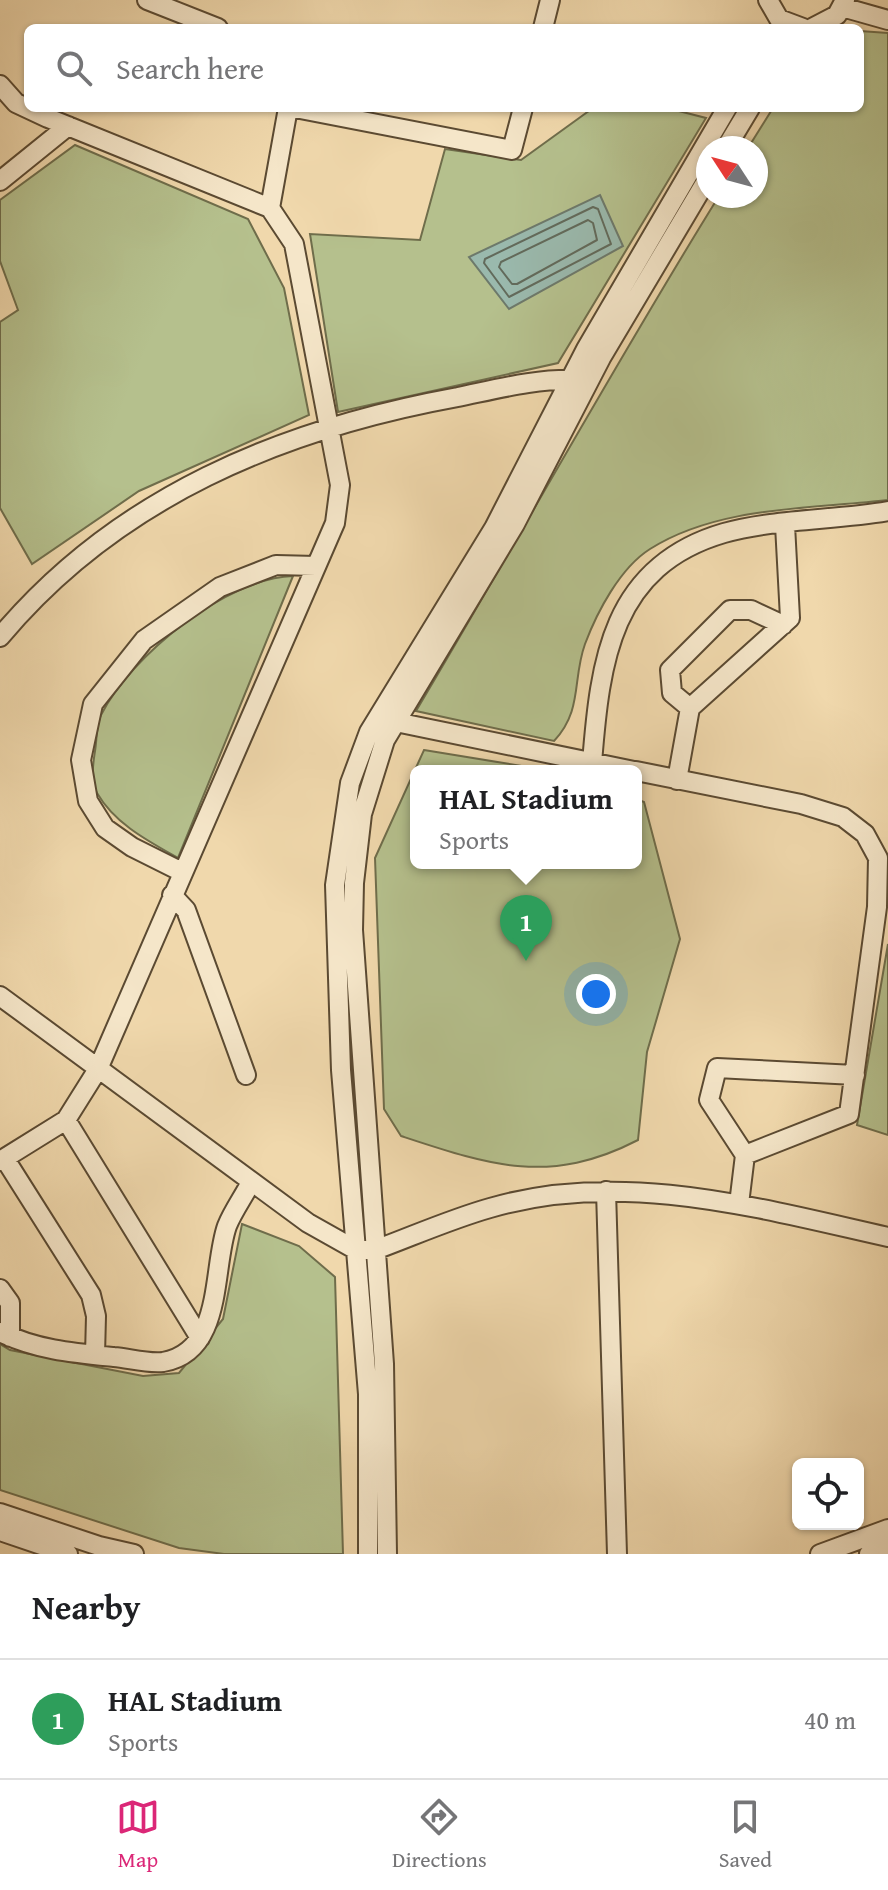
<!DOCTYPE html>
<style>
:root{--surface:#fff;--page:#f2f2f2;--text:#202124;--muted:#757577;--line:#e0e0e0;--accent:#db2777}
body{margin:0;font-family:"Gentium Book Plus",serif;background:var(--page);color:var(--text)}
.controls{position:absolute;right:24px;bottom:24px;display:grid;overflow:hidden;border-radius:12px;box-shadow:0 2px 6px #0004}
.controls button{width:72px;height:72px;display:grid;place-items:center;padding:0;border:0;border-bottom:2px solid var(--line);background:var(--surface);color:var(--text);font:40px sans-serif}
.compass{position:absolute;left:696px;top:136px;width:72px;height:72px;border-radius:50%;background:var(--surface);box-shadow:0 2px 6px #0004;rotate:306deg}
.you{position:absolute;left:596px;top:994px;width:28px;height:28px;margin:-20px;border:6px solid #fff;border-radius:50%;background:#1a73e8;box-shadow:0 0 0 12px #1a73e833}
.badge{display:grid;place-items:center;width:52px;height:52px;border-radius:50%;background:var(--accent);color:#fff;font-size:26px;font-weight:700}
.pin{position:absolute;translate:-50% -66px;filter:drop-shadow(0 2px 4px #0008)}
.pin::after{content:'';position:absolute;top:42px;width:28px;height:24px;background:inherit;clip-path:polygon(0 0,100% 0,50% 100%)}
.popup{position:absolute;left:410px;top:765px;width:232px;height:104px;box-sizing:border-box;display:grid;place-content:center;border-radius:12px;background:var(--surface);filter:drop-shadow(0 2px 6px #0005);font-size:26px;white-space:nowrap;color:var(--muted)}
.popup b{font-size:30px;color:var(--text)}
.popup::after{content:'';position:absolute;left:50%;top:100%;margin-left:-16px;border:16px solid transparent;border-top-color:var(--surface)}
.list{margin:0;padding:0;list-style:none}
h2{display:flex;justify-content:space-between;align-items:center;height:104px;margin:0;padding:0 32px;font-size:34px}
h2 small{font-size:26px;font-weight:400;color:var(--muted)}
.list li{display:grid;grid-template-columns:52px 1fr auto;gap:24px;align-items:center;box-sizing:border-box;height:120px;padding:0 32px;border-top:2px solid var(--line)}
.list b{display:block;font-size:30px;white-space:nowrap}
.list p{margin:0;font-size:26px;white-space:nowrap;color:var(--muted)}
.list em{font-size:26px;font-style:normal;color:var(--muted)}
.icon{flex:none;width:44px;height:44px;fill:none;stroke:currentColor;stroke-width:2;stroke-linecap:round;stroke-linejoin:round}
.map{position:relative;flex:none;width:888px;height:1554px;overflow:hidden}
.search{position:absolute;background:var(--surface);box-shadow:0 2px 6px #0004;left:24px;right:24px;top:24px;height:88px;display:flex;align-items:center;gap:20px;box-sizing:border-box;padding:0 28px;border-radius:12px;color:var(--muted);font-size:30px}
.sheet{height:224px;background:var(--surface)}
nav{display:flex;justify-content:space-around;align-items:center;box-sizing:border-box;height:112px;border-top:2px solid var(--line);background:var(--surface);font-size:22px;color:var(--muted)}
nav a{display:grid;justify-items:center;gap:4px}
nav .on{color:var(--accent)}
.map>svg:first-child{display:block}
</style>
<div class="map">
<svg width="888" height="1554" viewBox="0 0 888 1554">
<rect width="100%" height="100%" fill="#f0d8ac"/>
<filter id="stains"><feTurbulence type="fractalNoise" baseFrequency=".0025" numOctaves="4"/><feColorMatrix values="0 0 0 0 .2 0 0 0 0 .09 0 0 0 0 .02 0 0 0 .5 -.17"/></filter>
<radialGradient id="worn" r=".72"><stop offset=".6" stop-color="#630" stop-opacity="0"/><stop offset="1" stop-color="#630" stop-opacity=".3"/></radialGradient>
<!-- green -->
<path fill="#b5c08d" stroke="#6f6d4b" stroke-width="2" d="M 860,31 L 888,33 L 888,500 C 810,509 718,506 650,549 C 620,568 597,612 585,644 C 572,680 583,710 554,741 L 416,711 C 518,540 614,365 719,196 L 756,196 L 756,148 L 748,148 L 773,108 L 860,108 Z
M 593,108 L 667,108 L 706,118 L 558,363 L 338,412 L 310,234 L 420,240 L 445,149 L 521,160 Z
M 75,145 L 248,219 L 284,288 L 309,415 L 139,491 L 32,564 L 0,508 L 0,322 L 18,310 L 0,261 L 0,200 Z
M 293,576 L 178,858 C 148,841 115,824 97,793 C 90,781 93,765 95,751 C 97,740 96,725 101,715 C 131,656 226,578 293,576 Z
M 424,750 L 552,771 L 416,771 L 416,863 L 636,863 L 636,799 L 644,802 L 680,939 L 647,1052 L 638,1140 C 549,1186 489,1165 401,1136 L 384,1109 L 375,858 Z
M 888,944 L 888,1135 L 857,1125 Z
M 242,1224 L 299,1246 L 335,1277 L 343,1554 L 224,1554 L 179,1548 L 0,1490 L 0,1344 L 10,1350 L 143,1376 L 179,1373 L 223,1319 Z"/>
<!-- water -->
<path fill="#9ab9ad" stroke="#6d796b" stroke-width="2" d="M 600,195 L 623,246 L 509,309 L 469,257 Z"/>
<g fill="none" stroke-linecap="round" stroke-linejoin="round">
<!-- shore -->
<path stroke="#626a5b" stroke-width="2" d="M 593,207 L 598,209 L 611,244 L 509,297 L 484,263 L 485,259 Z
M 588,220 L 593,223 L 597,240 L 517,284 L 512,284 L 499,267 L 501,262 Z"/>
<defs>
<path id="minor" d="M 147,0 L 218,28
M 768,0 L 779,19 L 803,28
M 842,7 L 888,20
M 543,28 L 550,0
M 812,28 L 837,15 L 845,0
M 0,85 L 16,103 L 48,118 L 270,208 L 294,244 L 340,485 L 335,523 L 98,1069 L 66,1120 L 0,1161
M 295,108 L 512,150 L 523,108
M 726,148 L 750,108
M 0,181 L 68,126
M 270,208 L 288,108
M 0,637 C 117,497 282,429 458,397 C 497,389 538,378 578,380
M 690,708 L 672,693 L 670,670 L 730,610 L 751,610 L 783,625
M 386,720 L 634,771
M 592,763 C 600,661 611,566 724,533 C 773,519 837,520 888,511
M 636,771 L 801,804 L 843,817 L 865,834 L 878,858 L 877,907 L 849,1114 L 745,1155 L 739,1204
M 677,780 L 690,708 L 790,618 L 785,525
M 182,872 L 132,847 L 105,828 L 88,801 L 81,760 L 93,704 L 144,640 L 220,587 L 276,565 L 316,566
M 172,895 L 186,910 L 246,1075
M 0,996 L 308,1223 L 356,1250 L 375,1250 C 413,1236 451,1219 490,1208 C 622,1169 758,1208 888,1237
M 66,1120 L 200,1338
M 745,1155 L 709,1100 L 717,1068 L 855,1075
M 5,1159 L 91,1295 L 96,1316 L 95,1355
M 606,1191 L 617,1554
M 0,1289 L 10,1303 L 10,1337
M 0,1332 C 37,1350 73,1353 114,1357 C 128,1358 148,1364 163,1362 C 224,1352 212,1268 227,1226 C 233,1211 244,1196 251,1182
M 0,1513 L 99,1546 L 134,1554
M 0,1531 L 68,1554
M 368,1554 L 368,1394 L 341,1070 L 335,885 L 350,783 L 369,732 L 494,528 L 586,349 L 727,108
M 387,1554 L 384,1364 L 353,930 L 354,883 L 362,814 L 385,740 L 515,524 L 601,358 L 708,178
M 820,1554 L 888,1529
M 869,1554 L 888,1547"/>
</defs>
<!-- minor casing -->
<use href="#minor" stroke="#5b4a32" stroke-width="22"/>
<!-- minor -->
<use href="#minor" stroke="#f5e6c9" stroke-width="18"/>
</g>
<rect width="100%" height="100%" filter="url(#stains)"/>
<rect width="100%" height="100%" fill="url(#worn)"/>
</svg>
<div class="controls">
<button><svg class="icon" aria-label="locate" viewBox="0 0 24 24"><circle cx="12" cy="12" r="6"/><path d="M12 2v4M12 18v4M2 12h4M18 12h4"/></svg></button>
</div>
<svg class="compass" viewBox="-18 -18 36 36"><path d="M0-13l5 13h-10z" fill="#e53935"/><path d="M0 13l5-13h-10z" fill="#757577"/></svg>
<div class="you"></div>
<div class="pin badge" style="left:526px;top:961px;background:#2e9e5b">1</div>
<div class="popup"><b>HAL Stadium</b>Sports</div>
<div class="search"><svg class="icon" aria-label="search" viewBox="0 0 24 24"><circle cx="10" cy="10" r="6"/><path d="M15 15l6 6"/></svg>Search here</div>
</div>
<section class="sheet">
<h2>Nearby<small></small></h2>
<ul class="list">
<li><span class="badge" style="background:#2e9e5b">1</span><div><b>HAL Stadium</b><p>Sports</p></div><em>40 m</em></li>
</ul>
</section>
<nav>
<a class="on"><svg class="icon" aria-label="map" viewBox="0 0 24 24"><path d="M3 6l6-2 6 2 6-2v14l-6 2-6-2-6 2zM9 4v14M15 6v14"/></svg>Map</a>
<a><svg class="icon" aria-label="directions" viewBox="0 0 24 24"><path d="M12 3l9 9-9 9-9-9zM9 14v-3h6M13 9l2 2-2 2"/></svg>Directions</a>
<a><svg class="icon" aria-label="saved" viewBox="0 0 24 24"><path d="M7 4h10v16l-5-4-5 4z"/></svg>Saved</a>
</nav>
